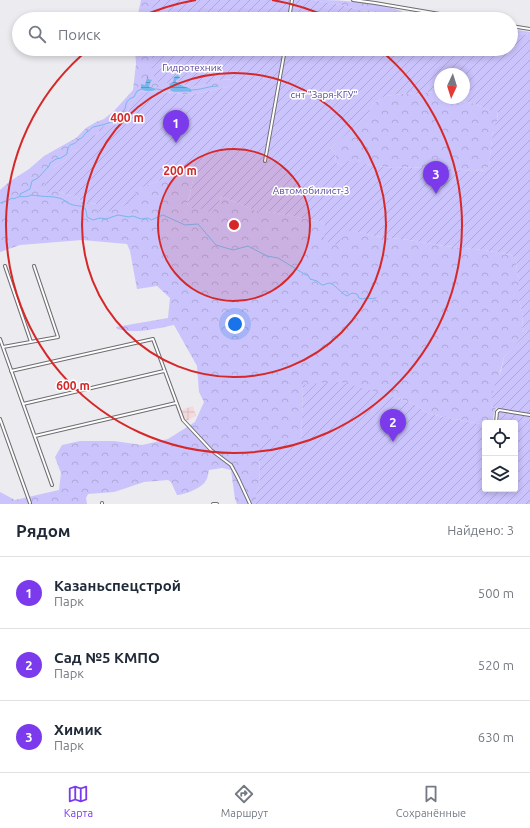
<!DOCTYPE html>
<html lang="ru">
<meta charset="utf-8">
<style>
:root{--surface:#fff;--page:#f6f6f7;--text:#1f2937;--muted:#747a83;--line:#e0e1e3;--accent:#7c3aed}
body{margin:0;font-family:Ubuntu,sans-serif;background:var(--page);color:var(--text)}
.controls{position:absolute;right:12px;bottom:12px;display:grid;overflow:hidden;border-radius:4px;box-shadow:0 2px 6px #0003}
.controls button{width:36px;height:36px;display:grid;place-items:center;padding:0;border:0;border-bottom:1px solid var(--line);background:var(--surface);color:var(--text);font:20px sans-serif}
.compass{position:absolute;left:434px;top:68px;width:36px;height:36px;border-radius:50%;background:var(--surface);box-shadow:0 2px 6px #0003;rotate:184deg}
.you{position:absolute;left:235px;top:324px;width:14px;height:14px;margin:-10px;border:3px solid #fff;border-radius:50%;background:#1a73e8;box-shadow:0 0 0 6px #1a73e833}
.badge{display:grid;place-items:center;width:26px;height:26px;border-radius:50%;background:var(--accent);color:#fff;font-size:13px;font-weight:700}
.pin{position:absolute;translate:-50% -33px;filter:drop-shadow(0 1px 2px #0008)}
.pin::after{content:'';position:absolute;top:21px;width:14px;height:12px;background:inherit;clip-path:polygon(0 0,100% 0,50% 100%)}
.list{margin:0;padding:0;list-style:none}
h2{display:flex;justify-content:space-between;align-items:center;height:52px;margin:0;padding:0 16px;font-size:17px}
h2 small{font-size:13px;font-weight:400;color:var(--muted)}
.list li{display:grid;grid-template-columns:26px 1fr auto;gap:12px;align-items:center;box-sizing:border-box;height:72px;padding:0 16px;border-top:1px solid var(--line)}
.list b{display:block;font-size:15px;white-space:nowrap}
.list p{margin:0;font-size:13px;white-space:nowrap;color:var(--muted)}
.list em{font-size:13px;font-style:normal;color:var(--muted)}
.icon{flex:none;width:22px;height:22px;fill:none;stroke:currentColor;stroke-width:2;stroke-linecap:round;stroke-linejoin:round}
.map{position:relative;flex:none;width:530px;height:504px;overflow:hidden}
.search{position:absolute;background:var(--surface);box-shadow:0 2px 6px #0003;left:12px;right:12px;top:12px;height:44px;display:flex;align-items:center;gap:10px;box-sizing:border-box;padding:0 14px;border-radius:22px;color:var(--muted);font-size:15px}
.sheet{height:268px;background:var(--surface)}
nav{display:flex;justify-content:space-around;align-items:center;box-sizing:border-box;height:56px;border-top:1px solid var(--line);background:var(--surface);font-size:11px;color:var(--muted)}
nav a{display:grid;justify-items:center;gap:2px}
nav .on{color:var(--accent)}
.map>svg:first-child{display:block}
</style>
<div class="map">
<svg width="530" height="504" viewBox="0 0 530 504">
<defs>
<pattern id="industrial-grid" width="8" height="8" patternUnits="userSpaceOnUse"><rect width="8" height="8" fill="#f5dadd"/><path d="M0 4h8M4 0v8" fill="none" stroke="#d3bcbf"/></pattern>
<pattern id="forest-crowns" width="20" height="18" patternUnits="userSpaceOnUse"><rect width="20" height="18" fill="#cac3fc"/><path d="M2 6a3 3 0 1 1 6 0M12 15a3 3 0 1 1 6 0" fill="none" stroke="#aea8d9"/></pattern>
<pattern id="garden-furrows" width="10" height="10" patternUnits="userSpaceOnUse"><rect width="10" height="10" fill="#cac3fc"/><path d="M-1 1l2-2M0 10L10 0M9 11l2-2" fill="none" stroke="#aea8d9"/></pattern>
<pattern id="water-rules" width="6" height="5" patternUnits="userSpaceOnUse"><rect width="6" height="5" fill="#76b7ec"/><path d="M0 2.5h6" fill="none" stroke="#6296c0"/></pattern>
</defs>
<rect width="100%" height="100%" fill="#ebebf0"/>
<!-- industrial -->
<path fill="url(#industrial-grid)" d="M 193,406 L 196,416 L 186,421 L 181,410 Z"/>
<!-- forest -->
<path fill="url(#forest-crowns)" d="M 141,0 L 157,0 L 149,15 L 150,19 L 137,19 Z
M 313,0 C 336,0 359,1 382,6 C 390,8 398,9 405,13 L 405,16 L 361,10 L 341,5 Z
M 425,14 L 434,15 L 435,17 L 450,19 L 431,19 L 422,18 Z
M 511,29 L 530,32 L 530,35 L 511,32 Z
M 135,49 L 152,49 L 152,71 L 173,81 L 180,81 L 184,85 L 198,87 L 206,84 L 212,84 L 218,80 L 238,79 L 233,85 L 227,87 L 190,95 L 175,93 L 141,91 L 130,104 L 128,112 L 119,124 L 106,125 L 99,133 L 89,139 L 82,148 L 79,150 L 73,151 L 64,161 L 53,168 L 57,191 L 69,196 L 72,194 L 83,202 L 97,204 L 169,177 L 192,172 L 194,177 L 187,205 L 219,202 L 221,196 L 256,211 L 266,211 L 321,222 L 325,226 L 364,233 L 374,236 L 409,240 L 444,246 L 484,250 L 511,255 L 516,259 L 517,272 L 519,278 L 519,300 L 523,316 L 522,330 L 527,332 L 504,357 L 491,406 L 496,408 C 494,413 492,418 494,423 L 485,423 L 485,425 L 429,414 L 414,404 L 392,396 L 303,385 L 301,444 L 293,444 L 259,460 L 260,471 L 259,486 L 256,494 L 256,504 L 237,504 L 235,499 L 231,470 L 222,468 L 209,470 C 208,474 208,478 205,482 C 201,488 184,495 177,495 L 171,482 L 168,480 L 144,482 L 114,492 L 88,494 L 86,498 L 87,504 L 0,504 L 0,492 L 15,500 L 59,490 L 61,473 L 55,457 L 62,445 L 80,441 L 114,441 L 142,445 L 168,439 L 195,422 L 204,402 L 199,392 L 197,366 L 174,325 C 154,329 137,334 117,329 L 116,327 L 168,318 L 170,298 L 157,286 L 137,289 L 130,251 L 127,244 L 82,240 L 20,245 L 0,252 L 0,190 L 9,182 L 29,169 L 44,156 L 76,138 L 86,128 L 96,122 L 104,119 L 114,111 L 133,90 L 136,64 Z
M 429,92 L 440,94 L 440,98 L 445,98 L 472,103 L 486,109 L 498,111 L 497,121 L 493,130 L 489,166 L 485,170 L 473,171 L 429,167 L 392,168 L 366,164 L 343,165 L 336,163 L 335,152 L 330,149 L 368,114 L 373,104 L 385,96 L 409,93 L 420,95 Z"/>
<!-- garden -->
<path fill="url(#garden-furrows)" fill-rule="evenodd" d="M 157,0 L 291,0 L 288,19 L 150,19 C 149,12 153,6 157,0 Z
M 294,0 L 313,0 L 341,5 L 361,10 L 405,16 L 405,13 L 422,16 L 422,18 L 431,19 L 290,19 Z
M 511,32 L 530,35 L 530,414 L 496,408 L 491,406 L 493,389 L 501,371 L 504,357 L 527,332 L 522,330 L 523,316 L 519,300 L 519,278 L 517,272 L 516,259 L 511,255 L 484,250 L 444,246 L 409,240 L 374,236 L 364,233 L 341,230 L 340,246 L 324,241 L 325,226 L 321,222 L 266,211 L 256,211 L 221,196 L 219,202 L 212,213 L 199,208 L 194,209 L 187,206 L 194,177 L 192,172 L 169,177 L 135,190 L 136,195 L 130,202 L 122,207 L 104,213 L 97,211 L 97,204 L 83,202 L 72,194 L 69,196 L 57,191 L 44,193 L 45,176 L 53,168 L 64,161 L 73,151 C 84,150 82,144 89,138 C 92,136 96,135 99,133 L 99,129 L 106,125 L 119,124 L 128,112 L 130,104 L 141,91 L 175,93 L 190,95 L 227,87 L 233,85 L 237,79 L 218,80 L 212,84 L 206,84 L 198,87 L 184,85 L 180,81 L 173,81 L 169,83 L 157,82 L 152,71 L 152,49 L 284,49 L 279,73 L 264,162 L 266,161 L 286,49 L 511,49 ZM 440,74 L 464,74 L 464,98 L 445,98 L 472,103 L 486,109 L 498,112 L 497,121 L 493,129 L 489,166 L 485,170 L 473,171 L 429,167 L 392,168 L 347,161 L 343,165 L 336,163 L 335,152 L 330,149 L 368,114 L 373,104 L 385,96 L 409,93 L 420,95 L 429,92 L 440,94 Z
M 329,382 L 341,382 L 392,396 L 414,404 L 429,414 L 485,425 L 485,489 L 515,489 L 515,423 L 498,423 L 499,412 L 501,410 L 530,416 L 530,504 L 256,504 L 256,494 L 259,486 L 260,471 L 259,460 L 261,440 L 272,439 L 301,444 L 303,385 Z"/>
<!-- water -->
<path fill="url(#water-rules)" d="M 148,74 L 148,79 L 152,80 L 150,83 L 149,87 L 157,89 C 151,92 147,92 141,89 L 141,84 L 145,85 Z
M 178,75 L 180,78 L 176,80 L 176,82 C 179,83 180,85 183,86 C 186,88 189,87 192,90 L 191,92 C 184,90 175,94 170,90 L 171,88 L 169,84 L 173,82 L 174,77 Z"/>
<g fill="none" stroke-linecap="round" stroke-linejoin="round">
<!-- stream -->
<path stroke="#76b7ec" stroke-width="1" d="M 157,89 L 162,90 L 171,88
M 192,90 C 201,90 209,86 217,86
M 20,196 L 20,194 L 30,189 L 32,181 L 38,178 L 49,166 L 50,163 L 56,159 L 61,158 L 67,154 C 68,140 73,148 79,139 C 84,138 83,135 87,132 C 90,130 91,129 93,127 C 101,125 110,124 115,119 C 119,116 121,112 125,109 C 126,103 127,99 134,97 L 137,91 L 142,89
M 0,203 L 7,201 L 12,198 L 14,199 C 21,194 24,199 31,195 C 34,195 37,196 40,196 C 46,197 53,196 59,198 C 64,199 68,204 73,205 C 82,207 86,204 87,217 L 93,220 L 100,218 L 106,219 L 118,215 L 129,217 L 133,216 L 141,219 L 148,218 L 151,220 L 163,215 L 185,225 L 198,224 L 216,245 L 233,250 L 248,246 L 267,256 L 278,258 L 306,275 L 308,275 L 310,279 L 317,281 L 322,285 C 325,285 327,283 330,283 C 334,284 341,293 347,296 L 352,293 L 357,294 L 359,298 L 362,299 C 367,297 371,300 376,298"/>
<defs>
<path id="street" d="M 353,0 L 375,3 L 469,19
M 289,19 L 292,0
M 511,26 L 530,29
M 265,161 L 285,49
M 5,266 L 31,342
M 0,339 L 52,485
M 3,347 L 58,337 L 34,266
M 11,371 L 153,339 L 183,420 L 211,450 L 231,465 L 238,478 L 250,504
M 23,404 L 164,371
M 0,419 L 30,503
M 496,423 L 497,412 L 499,410 L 530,415
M 35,436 L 176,403
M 102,503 L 102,504
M 213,504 L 217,504"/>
</defs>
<!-- street casing -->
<use href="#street" stroke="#6e6d71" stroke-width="4"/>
<!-- street -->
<use href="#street" stroke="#fff" stroke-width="2"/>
</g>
<!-- distance rings -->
<circle cx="234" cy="225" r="76" fill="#d62828" fill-opacity=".12"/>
<g fill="none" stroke="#d62828" stroke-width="2">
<circle cx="234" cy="225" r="76"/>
<circle cx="234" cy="225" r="152"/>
<path d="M138 18A228 228 0 0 1 196 0M272 0A228 228 0 0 1 330 18M379 49A228 228 0 1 1 89 49"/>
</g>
<g text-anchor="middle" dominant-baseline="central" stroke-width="3" stroke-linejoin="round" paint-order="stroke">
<!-- park labels -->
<g font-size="10" fill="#58479b" stroke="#fff">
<text x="192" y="67">Гидротехник</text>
<text x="324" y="94">снт "Заря-КГУ"</text>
<text x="311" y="190">Автомобилист-3</text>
</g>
</g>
<circle cx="234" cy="225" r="6" fill="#d62828" stroke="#fff" stroke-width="2"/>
<g font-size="12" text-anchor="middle" font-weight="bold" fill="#d62828" stroke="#fff" stroke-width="3" stroke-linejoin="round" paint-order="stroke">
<text x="127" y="122">400 m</text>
<text x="180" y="175">200 m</text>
<text x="73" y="390">600 m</text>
</g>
</svg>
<div class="controls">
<button><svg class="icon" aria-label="locate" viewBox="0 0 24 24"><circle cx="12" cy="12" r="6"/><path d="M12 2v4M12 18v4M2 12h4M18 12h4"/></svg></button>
<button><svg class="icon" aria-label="layers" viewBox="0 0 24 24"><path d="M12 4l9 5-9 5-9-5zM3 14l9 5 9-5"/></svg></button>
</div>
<svg class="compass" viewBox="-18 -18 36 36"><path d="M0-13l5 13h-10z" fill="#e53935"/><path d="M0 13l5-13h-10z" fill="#747a83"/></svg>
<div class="you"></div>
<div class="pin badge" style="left:176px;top:143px">1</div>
<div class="pin badge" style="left:393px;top:442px">2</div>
<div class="pin badge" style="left:436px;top:194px">3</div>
<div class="search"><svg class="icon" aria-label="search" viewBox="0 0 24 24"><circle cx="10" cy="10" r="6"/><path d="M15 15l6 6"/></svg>Поиск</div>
</div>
<section class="sheet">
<h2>Рядом<small>Найдено: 3</small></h2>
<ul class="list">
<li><span class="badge">1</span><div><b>Казаньспецстрой</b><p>Парк</p></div><em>500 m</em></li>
<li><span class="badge">2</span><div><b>Сад №5 КМПО</b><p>Парк</p></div><em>520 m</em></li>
<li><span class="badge">3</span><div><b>Химик</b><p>Парк</p></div><em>630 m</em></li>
</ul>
</section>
<nav>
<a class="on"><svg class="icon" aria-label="map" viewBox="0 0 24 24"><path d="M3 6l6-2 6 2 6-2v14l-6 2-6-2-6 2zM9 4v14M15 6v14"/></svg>Карта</a>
<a><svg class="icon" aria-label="directions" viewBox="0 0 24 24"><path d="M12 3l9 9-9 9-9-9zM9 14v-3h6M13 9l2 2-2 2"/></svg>Маршрут</a>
<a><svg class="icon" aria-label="saved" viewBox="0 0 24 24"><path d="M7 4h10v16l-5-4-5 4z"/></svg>Сохранённые</a>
</nav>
